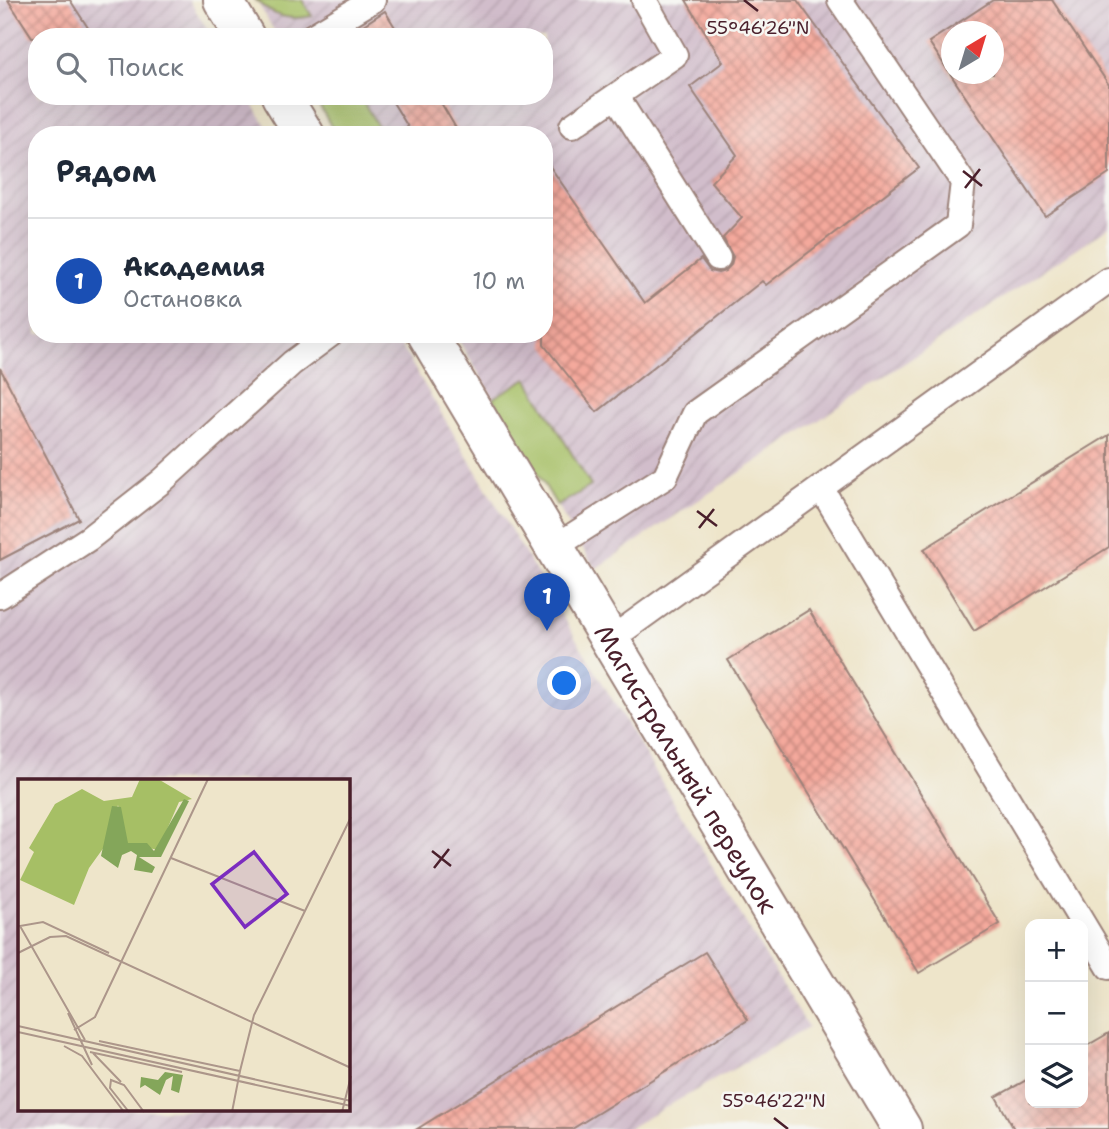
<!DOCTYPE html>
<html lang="ru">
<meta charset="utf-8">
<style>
:root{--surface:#fff;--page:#f6f6f7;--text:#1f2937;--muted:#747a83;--line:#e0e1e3;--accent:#b5179e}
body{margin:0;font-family:"Shantell Sans",sans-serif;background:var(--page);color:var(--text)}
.controls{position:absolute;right:21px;bottom:21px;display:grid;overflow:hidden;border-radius:14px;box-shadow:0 7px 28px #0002}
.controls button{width:63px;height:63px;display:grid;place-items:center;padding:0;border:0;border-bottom:2px solid var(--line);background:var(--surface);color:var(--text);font:35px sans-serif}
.compass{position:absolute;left:941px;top:21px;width:63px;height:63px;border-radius:50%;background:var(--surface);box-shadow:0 7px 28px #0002;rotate:38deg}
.you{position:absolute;left:565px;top:684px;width:24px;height:24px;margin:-18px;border:5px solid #fff;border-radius:50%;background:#1a73e8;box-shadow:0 0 0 10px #1a73e833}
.badge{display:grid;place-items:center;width:46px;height:46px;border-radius:50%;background:var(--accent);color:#fff;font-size:23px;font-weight:700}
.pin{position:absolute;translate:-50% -58px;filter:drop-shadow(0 2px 4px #0008)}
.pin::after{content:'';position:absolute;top:37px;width:24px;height:21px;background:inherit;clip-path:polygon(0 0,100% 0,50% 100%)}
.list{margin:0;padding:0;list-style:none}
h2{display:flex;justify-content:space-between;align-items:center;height:91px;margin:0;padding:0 28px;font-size:30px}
h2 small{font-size:23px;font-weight:400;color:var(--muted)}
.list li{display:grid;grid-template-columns:46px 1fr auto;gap:21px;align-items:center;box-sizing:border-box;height:126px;padding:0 28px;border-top:2px solid var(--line)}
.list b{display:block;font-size:26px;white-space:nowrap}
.list p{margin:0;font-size:23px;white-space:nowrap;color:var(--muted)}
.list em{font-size:23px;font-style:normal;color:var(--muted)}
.icon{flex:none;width:38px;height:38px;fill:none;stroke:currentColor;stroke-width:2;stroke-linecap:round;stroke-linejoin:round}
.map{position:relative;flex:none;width:1109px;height:1129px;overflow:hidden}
.search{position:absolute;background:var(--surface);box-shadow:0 7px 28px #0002;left:28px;top:28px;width:525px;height:77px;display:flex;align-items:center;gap:18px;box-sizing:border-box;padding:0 24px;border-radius:28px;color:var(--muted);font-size:26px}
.panel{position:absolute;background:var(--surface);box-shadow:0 7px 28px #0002;left:28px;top:126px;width:525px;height:217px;border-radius:28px}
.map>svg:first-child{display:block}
</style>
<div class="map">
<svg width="1109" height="1129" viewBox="0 0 1109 1129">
<defs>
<pattern id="industrial-furrows" width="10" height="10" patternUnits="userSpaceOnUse" patternTransform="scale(1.75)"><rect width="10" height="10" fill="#d1bdcb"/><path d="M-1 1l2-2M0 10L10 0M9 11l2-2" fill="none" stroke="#b5a2ae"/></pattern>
<pattern id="building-cross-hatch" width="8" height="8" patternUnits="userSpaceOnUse" patternTransform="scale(1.75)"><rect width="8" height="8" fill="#f4a99c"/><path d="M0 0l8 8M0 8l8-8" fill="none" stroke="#c8897f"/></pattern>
</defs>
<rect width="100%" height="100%" fill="#f6f6f2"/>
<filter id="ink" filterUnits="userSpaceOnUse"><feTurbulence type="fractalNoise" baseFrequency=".0143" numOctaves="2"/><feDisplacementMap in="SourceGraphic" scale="14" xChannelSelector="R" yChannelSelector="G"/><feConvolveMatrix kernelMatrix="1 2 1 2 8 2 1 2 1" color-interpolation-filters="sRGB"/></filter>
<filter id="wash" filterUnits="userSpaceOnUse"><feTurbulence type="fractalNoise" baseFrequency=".00686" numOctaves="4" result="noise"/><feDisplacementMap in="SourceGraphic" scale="28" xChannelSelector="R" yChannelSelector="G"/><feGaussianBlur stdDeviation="1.57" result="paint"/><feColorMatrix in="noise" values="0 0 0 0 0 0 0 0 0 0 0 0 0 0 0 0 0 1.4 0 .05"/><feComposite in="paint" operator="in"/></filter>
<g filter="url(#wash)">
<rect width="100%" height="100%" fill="#eee5ca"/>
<!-- industrial -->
<path fill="url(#industrial-furrows)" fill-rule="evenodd" d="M 0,0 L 189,0 L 212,37 L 37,37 L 37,96 L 248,96 L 272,135 L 37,135 L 37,334 L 394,334 L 808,1027 L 627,1129 L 0,1129 ZM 19,781 L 348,781 L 348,1110 L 19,1110 Z
M 256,0 L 1109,0 L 1109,227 L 595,569 L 455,334 L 544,334 L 544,135 L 336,135 L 313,96 L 544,96 L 544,37 L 278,37 ZM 951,32 L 993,32 L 993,74 L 951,74 Z"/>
<!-- green -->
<path fill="#a6bf65" stroke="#786f48" stroke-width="2" d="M 256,0 L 302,0 L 312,16 C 290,21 272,17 256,0 Z
M 314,96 L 360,96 L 383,135 L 336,135 Z
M 527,378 L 591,486 L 557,506 L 493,398 Z"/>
<g id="blocks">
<!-- building -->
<path fill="url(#building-cross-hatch)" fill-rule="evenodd" d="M 8,0 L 70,0 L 94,37 L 32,37 Z
M 686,0 L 797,0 L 919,168 L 766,285 L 762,281 L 597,412 L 544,345 L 544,158 L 645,303 L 701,259 L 710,271 L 718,273 L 725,271 L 731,265 L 733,257 L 723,238 L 742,218 L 711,182 L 737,155 L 690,87 L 723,62 Z
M 993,0 L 1052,0 L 1109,85 L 1109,174 L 1045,216 L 929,42 ZM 951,32 L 993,32 L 993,74 L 951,74 Z
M 385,11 L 401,37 L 353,37 L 351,33 Z
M 389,96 L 437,96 L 460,135 L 413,135 Z
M 0,368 L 79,519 L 0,560 Z
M 1109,435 L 1109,547 L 974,631 L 924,549 Z
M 809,610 L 1000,924 L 919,973 L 728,660 Z
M 705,952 L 748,1020 L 572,1129 L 417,1129 Z
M 1109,1033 L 1109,1129 L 1014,1129 L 996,1097 L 1030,1078 L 1030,1103 L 1083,1103 L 1083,1048 Z"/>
</g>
</g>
<g filter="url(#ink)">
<use href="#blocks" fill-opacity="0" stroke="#9c827a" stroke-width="2"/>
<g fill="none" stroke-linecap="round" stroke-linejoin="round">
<defs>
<path id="lane" d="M 311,37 L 373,0
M 616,96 L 718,258
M 572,126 L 675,55 L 644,0
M 821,488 L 1109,967
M 553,548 L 665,477 L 695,413 L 958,225 L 963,182 L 840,0
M 0,596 L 88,539 L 162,481 L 292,363 L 331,334
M 610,640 L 1109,280"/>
<g id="street">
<path d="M 223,0 L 245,37"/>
<path d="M 281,96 L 305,135"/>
<path id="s1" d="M 427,334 L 902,1129"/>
</g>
</defs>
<!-- lane casing -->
<use href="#lane" stroke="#9c827a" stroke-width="28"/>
<!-- street casing -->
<use href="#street" stroke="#9c827a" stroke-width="42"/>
<!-- lane -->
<use href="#lane" stroke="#fff" stroke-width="24"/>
<!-- street -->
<use href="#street" stroke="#fff" stroke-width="38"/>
</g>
</g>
<!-- ticks -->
<path fill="none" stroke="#4a1f2b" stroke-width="2.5" d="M 744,0 L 758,11M 963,171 L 982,186M 965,188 L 980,169M 697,511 L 717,526M 699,528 L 714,509M 432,851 L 451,866M 434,868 L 449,849M 774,1118 L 788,1129"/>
<g text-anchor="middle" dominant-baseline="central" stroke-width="5" stroke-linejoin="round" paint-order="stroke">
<!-- street labels -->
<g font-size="26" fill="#4a1f2b" stroke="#f6f6f2">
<text stroke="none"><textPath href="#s1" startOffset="506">Магистральный переулок</textPath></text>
</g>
</g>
<!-- overview -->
<g transform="translate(18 779)">
<rect width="332" height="332" fill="#eee5ca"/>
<path d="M 122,0 L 140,0 L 174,20 L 161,23 L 140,71 L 109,64 L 100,26 L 89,64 L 71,89 L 56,126 L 2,101 L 16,73 L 11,69 L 37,25 L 64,10 L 86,22 L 114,18 Z" fill="#a6bf65"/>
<path d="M 166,20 L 171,22 L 143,78 L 121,78 L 137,88 L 134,94 L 116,91 L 119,76 L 113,72 L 104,76 L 100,89 L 83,77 L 94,27 L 103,28 L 110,64 L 129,64 L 136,72 ZM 147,293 L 165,296 L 161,314 L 153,311 L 155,297 L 148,301 L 142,316 L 127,306 L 122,309 L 123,298 L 140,301 Z" fill="#84a65a"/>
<path fill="none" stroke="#ac968a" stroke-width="2" d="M 153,79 L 287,132M 0,174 L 32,158 L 48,157 L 333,289M 50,234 L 74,286M 0,247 L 333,322M 56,251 L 77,238 L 190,0M 0,253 L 333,327M 67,261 L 2,147 L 25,143 L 91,174M 81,262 L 222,292 L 214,333M 46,267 L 64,277 L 106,333M 72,273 L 164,293M 75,274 L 103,303M 222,292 L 236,236 L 333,38M 111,333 L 92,309 L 93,301 L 106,306 L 126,333M 324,333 L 333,297"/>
<path fill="#7b2cbf" fill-opacity="0.15" stroke="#7b2cbf" stroke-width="3.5" d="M 236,73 L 269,115 L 227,148 L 194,105 Z"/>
<rect width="332" height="332" fill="none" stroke="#4a1f2b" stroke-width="3.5"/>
</g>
<g font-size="18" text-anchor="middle" fill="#4a1f2b" stroke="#f6f6f2" stroke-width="5" stroke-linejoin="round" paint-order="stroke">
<text x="758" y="34">55°46'26"N</text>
<text x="774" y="1107">55°46'22"N</text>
</g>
</svg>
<div class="controls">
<button>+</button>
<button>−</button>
<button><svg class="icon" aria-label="layers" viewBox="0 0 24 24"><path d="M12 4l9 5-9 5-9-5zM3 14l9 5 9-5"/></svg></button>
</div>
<svg class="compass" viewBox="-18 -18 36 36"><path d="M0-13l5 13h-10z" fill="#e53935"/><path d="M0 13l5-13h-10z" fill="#747a83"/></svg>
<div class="you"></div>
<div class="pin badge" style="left:547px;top:631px;background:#1a4fb4">1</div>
<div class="search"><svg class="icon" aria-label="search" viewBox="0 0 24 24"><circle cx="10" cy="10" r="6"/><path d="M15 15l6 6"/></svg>Поиск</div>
<section class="panel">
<h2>Рядом<small></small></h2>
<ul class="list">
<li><span class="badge" style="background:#1a4fb4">1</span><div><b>Академия</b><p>Остановка</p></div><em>10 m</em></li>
</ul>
</section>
</div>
